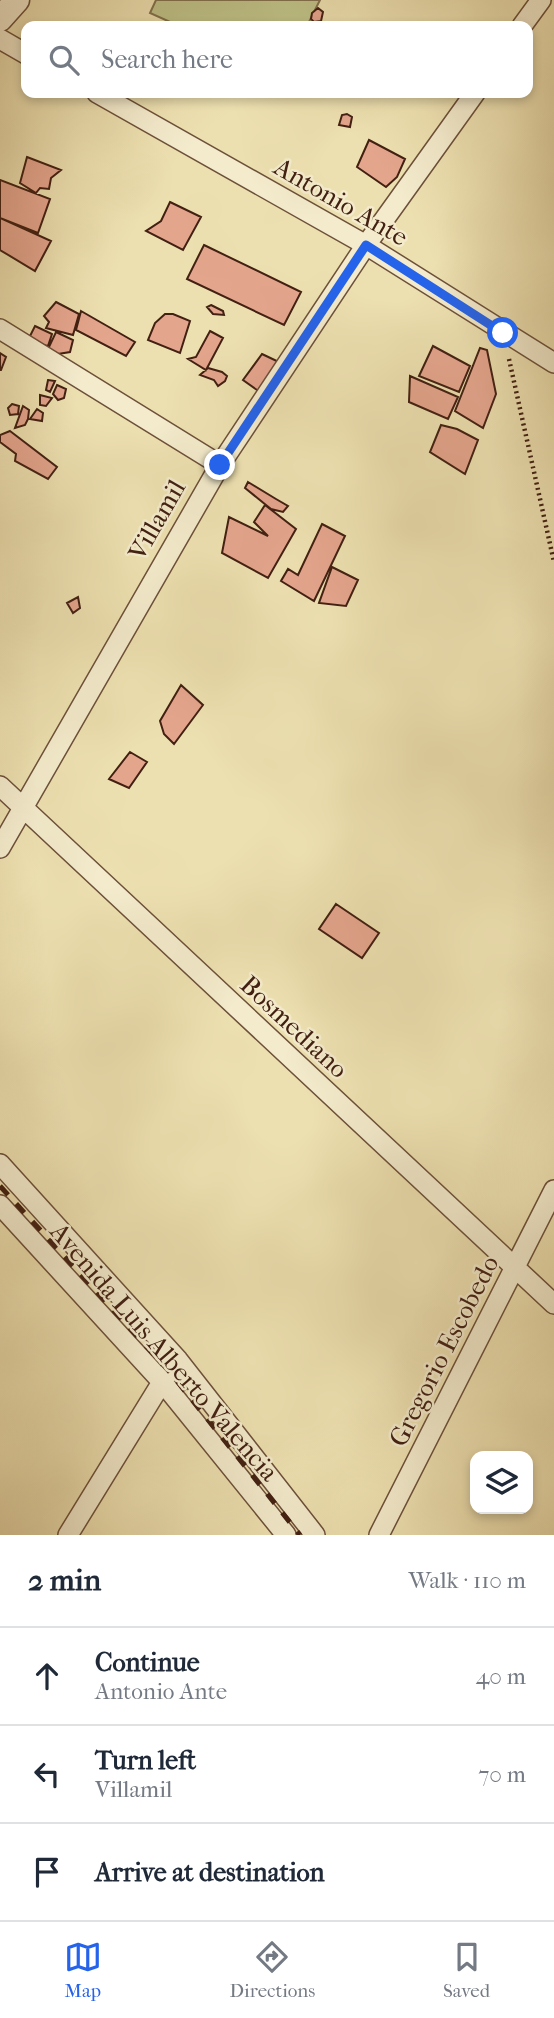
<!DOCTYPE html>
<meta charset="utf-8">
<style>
:root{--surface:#fff;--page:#f2f2f3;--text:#1f2937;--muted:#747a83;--line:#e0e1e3;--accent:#2563eb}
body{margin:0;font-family:"IM FELL French Canon",serif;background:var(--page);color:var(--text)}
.controls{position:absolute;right:21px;bottom:21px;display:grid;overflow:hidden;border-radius:14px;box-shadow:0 4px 10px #0003}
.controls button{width:63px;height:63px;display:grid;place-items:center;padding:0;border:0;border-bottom:2px solid var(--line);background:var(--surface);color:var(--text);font:35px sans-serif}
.stop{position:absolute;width:21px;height:21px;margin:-16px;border:5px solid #2563eb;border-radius:50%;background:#fff}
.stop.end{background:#2563eb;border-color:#fff;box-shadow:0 2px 7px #0008}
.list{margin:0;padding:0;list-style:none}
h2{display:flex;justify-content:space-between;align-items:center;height:91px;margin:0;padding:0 28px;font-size:30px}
h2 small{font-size:23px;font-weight:400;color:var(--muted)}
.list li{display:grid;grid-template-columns:46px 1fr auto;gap:21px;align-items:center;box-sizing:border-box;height:98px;padding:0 28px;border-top:2px solid var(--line)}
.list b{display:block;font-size:26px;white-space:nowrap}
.list p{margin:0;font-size:23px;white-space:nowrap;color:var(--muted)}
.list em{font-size:23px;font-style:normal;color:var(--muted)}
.icon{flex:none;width:38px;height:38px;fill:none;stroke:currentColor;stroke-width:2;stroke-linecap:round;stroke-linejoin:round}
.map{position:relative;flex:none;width:554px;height:1535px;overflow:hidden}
.search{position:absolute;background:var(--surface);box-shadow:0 4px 10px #0003;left:21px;right:21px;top:21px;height:77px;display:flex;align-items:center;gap:18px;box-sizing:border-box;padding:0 24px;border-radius:14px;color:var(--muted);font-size:26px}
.sheet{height:385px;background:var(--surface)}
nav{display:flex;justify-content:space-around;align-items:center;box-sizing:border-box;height:98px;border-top:2px solid var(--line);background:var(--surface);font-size:19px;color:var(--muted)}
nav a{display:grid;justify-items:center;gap:4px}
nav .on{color:var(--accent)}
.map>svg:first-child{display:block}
</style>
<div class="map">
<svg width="554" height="1535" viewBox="0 0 554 1535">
<rect width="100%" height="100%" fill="#ede0b0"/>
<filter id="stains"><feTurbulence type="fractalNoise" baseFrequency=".00286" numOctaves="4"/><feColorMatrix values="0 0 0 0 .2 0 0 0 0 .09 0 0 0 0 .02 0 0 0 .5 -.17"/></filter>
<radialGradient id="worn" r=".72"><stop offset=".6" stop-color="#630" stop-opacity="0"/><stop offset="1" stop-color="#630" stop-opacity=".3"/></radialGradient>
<!-- green -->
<path fill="#bec187" stroke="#80704c" stroke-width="2" d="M 156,0 L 320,0 L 307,26 L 179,26 L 150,13 Z"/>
<!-- building -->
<path fill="#e4a58d" stroke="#422012" stroke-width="2" d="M 318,8 L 323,12 L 321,21 L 314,22 L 311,19 L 312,13 Z
M 347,114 L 352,117 L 350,127 L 339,125 L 342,115 Z
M 369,140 L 405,159 L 397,177 L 386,187 L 357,167 Z
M 27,157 L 61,170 L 51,178 L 49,189 L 40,188 L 36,193 L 20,183 Z
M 0,180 L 50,199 L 38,233 L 0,218 Z
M 170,202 L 201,217 L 183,250 L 146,231 L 161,221 Z
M 0,218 L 51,241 L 35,271 L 0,250 Z
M 204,245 L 301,292 L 284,325 L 187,279 Z
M 56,302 L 79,314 L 73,335 L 46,328 L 49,322 L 44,316 Z
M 211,305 L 223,311 L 224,315 L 213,314 L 207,307 Z
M 81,311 L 135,342 L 126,356 L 76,330 Z
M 165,314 L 173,314 L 190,321 L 180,353 L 148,340 L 155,323 Z
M 35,326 L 52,334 L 48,346 L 27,342 Z
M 210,331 L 223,338 L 206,370 L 188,359 L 196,357 Z
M 56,332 L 73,340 L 70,352 L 58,354 L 48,349 Z
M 433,346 L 470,366 L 459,392 L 419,376 Z
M 480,348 L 487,350 L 496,394 L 483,428 L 455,411 Z
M 0,353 L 6,357 L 1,370 L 0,370 Z
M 262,354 L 281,363 L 264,395 L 243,380 Z
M 208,368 L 222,372 L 227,376 L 225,381 L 218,386 L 214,380 L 200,375 Z
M 410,376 L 458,397 L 448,419 L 409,402 Z
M 48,380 L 55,381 L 50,392 L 46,390 Z
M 57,385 L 66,389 L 64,398 L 58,400 L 53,394 Z
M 40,395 L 52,398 L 46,406 L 40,405 Z
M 12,404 L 19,406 L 18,414 L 10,415 L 8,408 Z
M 23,406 L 29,410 L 28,419 L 25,425 L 15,428 Z
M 37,409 L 43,413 L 42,421 L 30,419 Z
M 441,425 L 457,429 L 478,440 L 465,474 L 430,452 Z
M 10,431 L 57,467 L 48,479 L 15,461 L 16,454 L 0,442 L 0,435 Z
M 248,482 L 276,499 L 288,506 L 283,512 L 271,509 L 245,488 Z
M 265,505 L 296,529 L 268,578 L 222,553 L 229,517 L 268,536 L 254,522 Z
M 322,524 L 345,536 L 314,601 L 281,581 L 288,569 L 298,575 Z
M 332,567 L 358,580 L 346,606 L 319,603 Z
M 78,597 L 80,608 L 73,613 L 67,603 Z
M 181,685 L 203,705 L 174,744 L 164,734 L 160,721 Z
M 130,752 L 147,762 L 129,788 L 109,779 Z
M 336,904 L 379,933 L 362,958 L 319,929 Z"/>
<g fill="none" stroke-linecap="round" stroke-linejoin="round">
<defs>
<path id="minor" d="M 522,26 L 541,0
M 0,39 L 26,54
M 97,93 L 366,245 L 554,363
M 0,329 L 220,465
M 0,786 L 554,1304
M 0,848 L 220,465 L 366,245 L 475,93
M 0,1164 L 178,1360 L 315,1535
M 0,1205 L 164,1384 L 286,1535
M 68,1535 L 167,1374
M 379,1535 L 554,1190"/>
<path id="tertiary" d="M 0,19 L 17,0"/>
</defs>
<!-- minor casing -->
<use href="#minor" stroke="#6d503a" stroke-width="22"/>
<!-- tertiary casing -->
<use href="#tertiary" stroke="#6d503a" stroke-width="27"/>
<!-- path -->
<path stroke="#422012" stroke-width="4.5" stroke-dasharray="2 3.5" stroke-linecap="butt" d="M 509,359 L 554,562"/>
<!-- minor -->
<use href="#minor" stroke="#f3ebcc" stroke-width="19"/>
<!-- tertiary -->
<use href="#tertiary" stroke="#f3ebcc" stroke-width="24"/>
<!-- rail -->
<path stroke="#422012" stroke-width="5" stroke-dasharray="12 12" stroke-linecap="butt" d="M 0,1186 L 169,1371 L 300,1535"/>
</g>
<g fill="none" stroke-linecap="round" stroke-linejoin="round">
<!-- route -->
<path stroke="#2563eb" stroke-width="9" d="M 220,465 L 366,245 L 503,333"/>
</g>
<g text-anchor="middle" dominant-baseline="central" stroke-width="5" stroke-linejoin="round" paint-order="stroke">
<!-- street labels -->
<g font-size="26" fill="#422012" stroke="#f3ebcc">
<text transform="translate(341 202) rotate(30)">Antonio Ante</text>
<text transform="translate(157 520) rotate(-60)">Villamil</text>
<text transform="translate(294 1027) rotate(43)">Bosmediano</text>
<text transform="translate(444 1351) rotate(-63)">Gregorio Escobedo</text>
<text transform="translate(164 1352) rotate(49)">Avenida Luis Alberto Valencia</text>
</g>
</g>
<rect width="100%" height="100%" filter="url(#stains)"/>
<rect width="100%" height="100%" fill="url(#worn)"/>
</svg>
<div class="controls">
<button><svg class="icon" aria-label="layers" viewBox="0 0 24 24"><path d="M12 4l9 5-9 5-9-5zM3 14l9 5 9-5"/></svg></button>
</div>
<div class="stop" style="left:503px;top:333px"></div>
<div class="stop end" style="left:220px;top:465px"></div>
<div class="search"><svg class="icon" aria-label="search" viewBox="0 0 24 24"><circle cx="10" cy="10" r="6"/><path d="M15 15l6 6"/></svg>Search here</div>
</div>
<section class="sheet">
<h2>2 min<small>Walk · 110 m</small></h2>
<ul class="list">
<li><svg class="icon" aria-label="ahead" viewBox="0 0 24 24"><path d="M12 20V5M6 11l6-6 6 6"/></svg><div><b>Continue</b><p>Antonio Ante</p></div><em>40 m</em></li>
<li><svg class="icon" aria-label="left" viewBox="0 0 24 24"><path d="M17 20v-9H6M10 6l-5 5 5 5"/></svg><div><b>Turn left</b><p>Villamil</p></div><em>70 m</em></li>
<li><svg class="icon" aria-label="arrive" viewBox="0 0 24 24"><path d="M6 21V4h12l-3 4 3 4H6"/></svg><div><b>Arrive at destination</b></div></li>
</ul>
</section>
<nav>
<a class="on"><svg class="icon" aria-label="map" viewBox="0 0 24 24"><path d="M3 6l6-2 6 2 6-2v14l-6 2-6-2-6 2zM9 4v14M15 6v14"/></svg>Map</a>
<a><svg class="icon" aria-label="directions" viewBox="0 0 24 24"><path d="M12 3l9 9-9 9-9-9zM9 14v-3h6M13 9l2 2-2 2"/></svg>Directions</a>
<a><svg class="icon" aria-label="saved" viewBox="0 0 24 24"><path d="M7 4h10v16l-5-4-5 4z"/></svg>Saved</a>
</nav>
